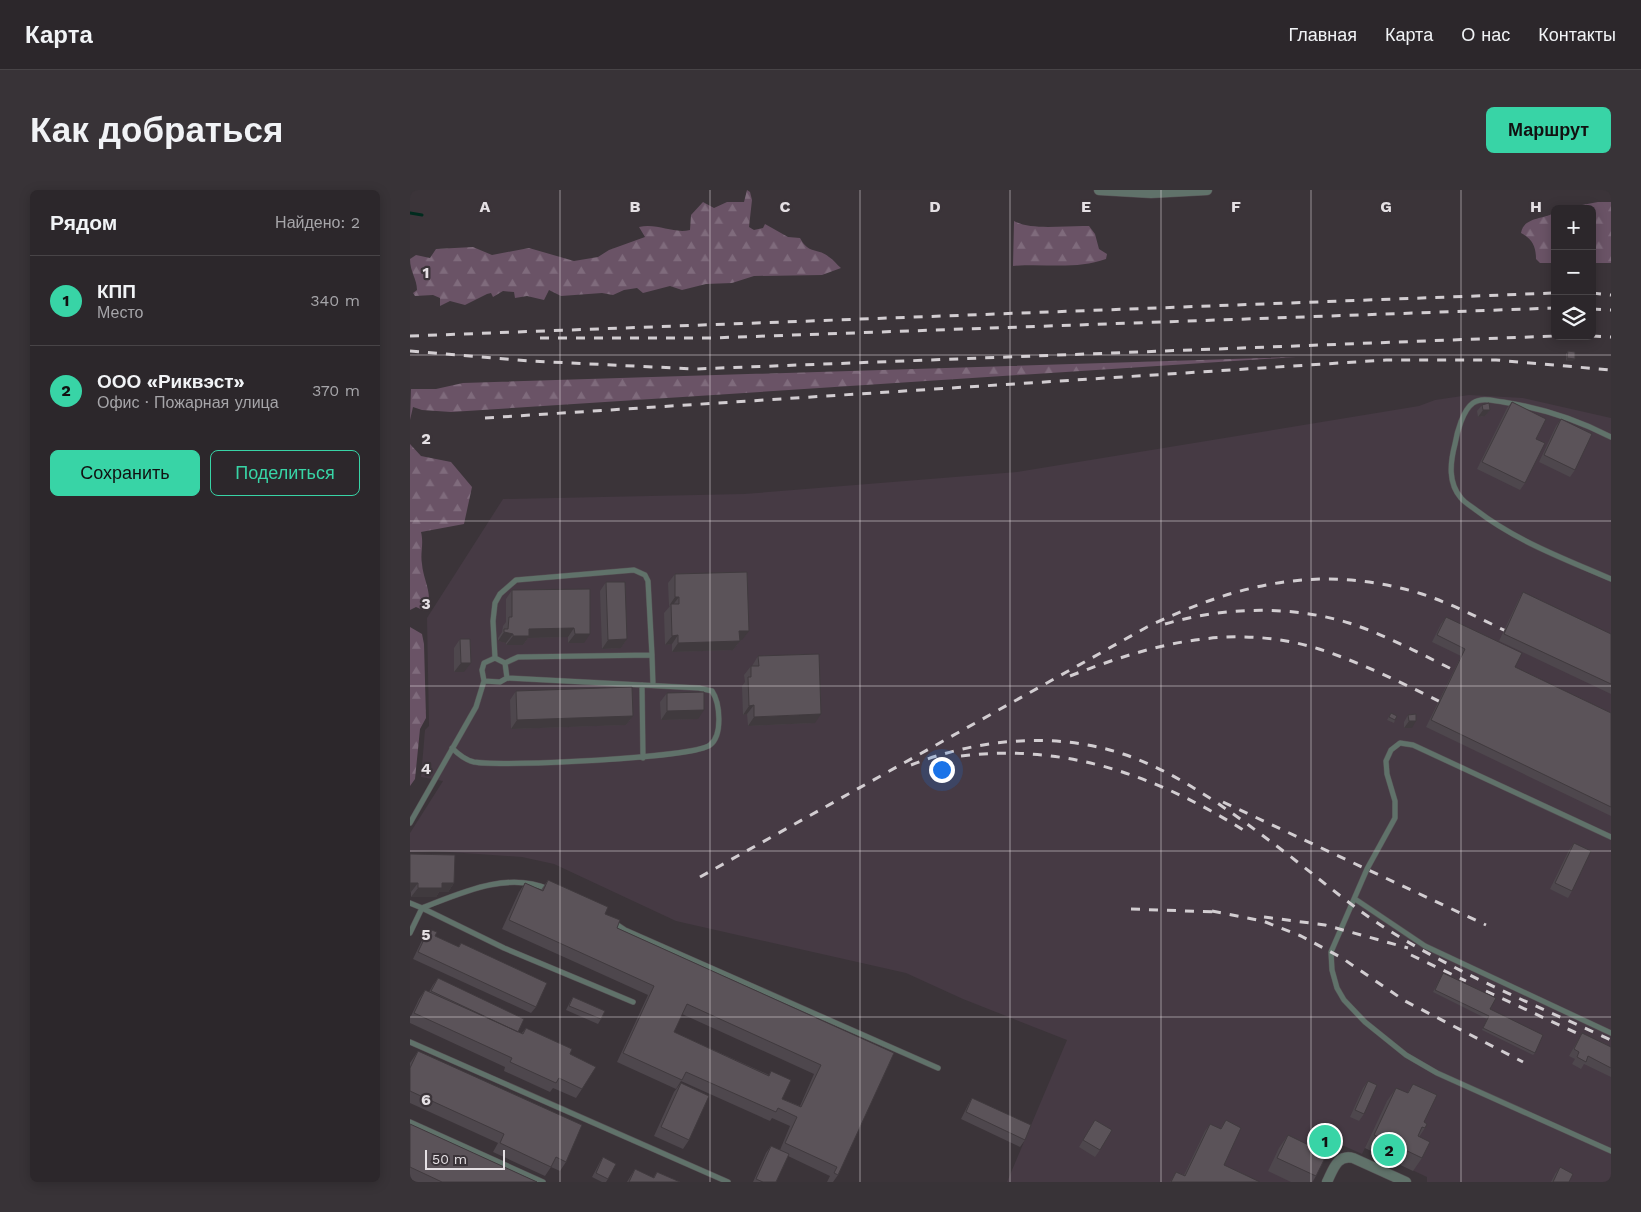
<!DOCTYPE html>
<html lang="ru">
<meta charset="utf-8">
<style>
:root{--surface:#2c272b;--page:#383337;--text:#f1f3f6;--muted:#a6a5a9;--line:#484447;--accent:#38d4a6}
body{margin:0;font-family:"Work Sans",sans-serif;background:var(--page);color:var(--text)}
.controls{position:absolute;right:15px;top:15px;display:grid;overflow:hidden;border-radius:8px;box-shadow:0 2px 12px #0003}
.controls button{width:45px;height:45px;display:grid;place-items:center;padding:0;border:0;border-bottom:1px solid var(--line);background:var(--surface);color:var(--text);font:25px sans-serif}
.scale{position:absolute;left:15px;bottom:12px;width:80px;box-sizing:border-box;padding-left:5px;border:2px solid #e5e0e4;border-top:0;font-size:14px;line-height:18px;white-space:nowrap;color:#e5e0e4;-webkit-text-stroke:4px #3b3439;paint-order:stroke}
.you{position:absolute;left:531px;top:579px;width:18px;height:18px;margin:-12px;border:4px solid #fff;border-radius:50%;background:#1a73e8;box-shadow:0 0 0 8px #1a73e833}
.badge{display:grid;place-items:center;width:32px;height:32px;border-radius:50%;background:var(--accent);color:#111;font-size:16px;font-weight:700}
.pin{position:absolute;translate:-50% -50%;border:2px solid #fff;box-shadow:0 1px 5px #0006}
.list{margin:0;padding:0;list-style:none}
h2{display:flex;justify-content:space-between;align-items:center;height:65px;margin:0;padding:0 20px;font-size:21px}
h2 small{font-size:16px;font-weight:400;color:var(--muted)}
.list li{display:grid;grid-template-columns:32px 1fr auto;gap:15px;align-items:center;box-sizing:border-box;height:90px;padding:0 20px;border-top:1px solid var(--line)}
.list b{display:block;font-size:19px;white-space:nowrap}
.list p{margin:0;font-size:16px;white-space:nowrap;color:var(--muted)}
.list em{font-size:16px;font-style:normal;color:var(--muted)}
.actions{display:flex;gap:10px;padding:15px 20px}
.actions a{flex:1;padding:11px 0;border:1px solid var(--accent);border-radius:8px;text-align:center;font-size:18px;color:var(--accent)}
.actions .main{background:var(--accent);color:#111}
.icon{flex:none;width:28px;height:28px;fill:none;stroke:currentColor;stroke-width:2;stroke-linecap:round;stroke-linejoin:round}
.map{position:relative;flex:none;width:1201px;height:992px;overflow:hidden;border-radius:8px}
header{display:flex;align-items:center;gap:30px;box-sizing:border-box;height:70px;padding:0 25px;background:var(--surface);border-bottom:1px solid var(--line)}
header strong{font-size:24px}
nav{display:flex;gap:28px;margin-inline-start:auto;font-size:18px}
.intro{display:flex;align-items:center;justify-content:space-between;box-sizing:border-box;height:120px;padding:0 30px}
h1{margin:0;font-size:35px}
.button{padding:12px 22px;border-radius:8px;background:var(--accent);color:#111;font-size:18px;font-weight:700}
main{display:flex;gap:30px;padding:0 30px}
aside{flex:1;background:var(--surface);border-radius:8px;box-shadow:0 2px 12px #0003}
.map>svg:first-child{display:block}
</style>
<header>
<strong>Карта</strong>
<nav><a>Главная</a><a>Карта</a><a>О нас</a><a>Контакты</a></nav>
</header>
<div class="intro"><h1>Как добраться</h1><a class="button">Маршрут</a></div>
<main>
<aside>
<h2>Рядом<small>Найдено: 2</small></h2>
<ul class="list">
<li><span class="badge">1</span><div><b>КПП</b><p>Место</p></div><em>340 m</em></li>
<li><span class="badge">2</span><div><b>ООО «Риквэст»</b><p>Офис · Пожарная улица</p></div><em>370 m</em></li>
</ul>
<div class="actions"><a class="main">Сохранить</a><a>Поделиться</a></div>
</aside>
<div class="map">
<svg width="1201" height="992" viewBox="0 0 1201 992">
<defs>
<pattern id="forest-firs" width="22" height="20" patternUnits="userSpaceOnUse" patternTransform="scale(1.25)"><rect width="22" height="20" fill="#6a5366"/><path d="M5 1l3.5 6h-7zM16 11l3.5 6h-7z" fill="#7f6b7c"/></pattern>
</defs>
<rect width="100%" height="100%" fill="#3b3439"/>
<!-- built -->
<path fill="#463a44" d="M 1059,205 L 1113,208 L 1201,228 L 1201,992 L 1017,992 L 1017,987 L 955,958 L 952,964 L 923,951 L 903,992 L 597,992 L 657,850 L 553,809 L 496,783 L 266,731 L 144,674 L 112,667 L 25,661 L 0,662 L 0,643 L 33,591 L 11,587 L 15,540 L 19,536 L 17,428 L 93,309 L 334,304 L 607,282 L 1009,216 L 1025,210 Z"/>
<!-- forest -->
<path fill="url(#forest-firs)" d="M 337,0 L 340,2 L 342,10 L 339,37 L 344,40 L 353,38 L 355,34 L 378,47 L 390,48 C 399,65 407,57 419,67 C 424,70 427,75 431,78 L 412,85 L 344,86 L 322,93 L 296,94 L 272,100 L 260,96 L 233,103 L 227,98 L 214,100 L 203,105 L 192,103 L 151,106 L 139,100 L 134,110 L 117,106 L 105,108 L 104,102 L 93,101 L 83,107 L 81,103 L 77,104 L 55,115 L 40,111 L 30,116 L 30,108 L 23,105 L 5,106 L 3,103 L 7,100 C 7,89 0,82 0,69 L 6,65 L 20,68 L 26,59 L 63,57 L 82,65 L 119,58 L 164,71 L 188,67 L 199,60 L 235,47 L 229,37 C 248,33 263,44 280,40 L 281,25 L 293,12 L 304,18 L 317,12 L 334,12 Z
M 1188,12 L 1201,12 L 1201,73 L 1182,73 L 1182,19 L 1151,19 Z
M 1145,22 L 1145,73 L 1130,73 L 1126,69 C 1126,56 1122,49 1111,43 C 1114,26 1135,30 1145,22 Z
M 604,31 C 622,41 657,35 679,36 L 685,44 L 689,59 L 697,64 L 696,69 C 666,80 634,73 603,76 Z
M 886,167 L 41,222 L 12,220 L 3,217 L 0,230 L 1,199 L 26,199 L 53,193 Z
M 0,254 L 11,266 L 41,272 L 62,297 L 54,334 L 11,342 C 14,354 10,363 12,374 C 13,390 25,407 15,421 L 6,417 L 0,420 Z
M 0,437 L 12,444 L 14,454 L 16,528 L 10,539 L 5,589 L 0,596 Z"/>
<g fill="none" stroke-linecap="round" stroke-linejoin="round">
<!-- stream -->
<path stroke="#002b1e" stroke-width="3" d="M 0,23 L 12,25"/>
<defs>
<path id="service" d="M 1201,247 C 1166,229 1132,218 1093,212 C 1084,211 1072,207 1063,213 C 1053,220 1047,242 1045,254 C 1040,273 1038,293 1051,308 C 1055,313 1061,316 1066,320 C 1106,351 1155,369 1201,389
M 85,468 L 83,431 L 85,413 L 90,404 L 106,390 L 224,380 L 235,385 L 238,391 L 242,465
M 95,473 L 108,467 L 242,465 L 243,495
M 74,491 L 72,480 L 74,473 L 85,468 L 95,473 L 97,488
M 232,495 L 233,568
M 0,633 L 66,517 L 74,491 L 90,492 L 97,488 L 289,498 L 302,501 C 310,513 313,545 300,555 C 284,568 92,577 64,572 C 55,570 49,565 42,558
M 1201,647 L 1003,555 L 990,553 L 981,560 L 976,571 L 977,584 L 985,611 L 985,628 L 957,679 L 921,762 L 922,780 L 927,798 L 934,810 L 955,832 L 996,865 L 1027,883 L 1201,961
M 945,709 L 1015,756 L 1201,843
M 0,713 L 12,718 C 51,703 97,681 138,699
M 203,732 L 215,740 L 528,878
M 0,743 L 12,718 L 94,758 L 223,812
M 0,852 L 318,992
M 0,932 L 133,992"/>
<path id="minor" d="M 689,0 L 741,3 L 797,0
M 917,992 C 923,980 927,964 943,968 L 996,992"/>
</defs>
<!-- service casing -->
<use href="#service" stroke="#565054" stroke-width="6"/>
<!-- minor casing -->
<use href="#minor" stroke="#565054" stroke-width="11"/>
<!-- service -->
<use href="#service" stroke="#60726a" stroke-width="5"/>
<!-- minor -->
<use href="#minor" stroke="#60726a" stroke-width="10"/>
<!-- rail -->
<path stroke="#d2cdd1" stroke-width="3" stroke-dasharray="9 9" stroke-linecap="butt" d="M 1182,103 L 1201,105
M 1182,119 L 1201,120
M 0,146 L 1145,103
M 1182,146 L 1201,147
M 130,148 L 301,148 L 1145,118
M 0,161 L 120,171 L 285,179 L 1145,146
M 75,228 L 976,170 L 1086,170 L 1201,180
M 755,434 C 813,417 881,415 939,433 C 979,446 1018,468 1056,486
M 660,486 C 742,454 822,432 909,459 C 955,474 998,496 1041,517
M 551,566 C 656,553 747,586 835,641
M 501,575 C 567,549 645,541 713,564 C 768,582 823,623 868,657 C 904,684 938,714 975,738 C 1046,783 1125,815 1201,850
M 813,612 L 1076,735
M 290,687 L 737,437 C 828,393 913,373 1012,404 C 1045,415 1075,431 1106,446
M 721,719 L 807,722
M 802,721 L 853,731 L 891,746 L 932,768 L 995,811 L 1113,872
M 854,727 L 915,735 L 998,758
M 1001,765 L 1056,791
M 1076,801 L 1201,859"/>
</g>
<!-- wall -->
<path fill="#4e474d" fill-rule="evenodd" d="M 1158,161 L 1163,171 L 1156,171 L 1156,164 Z
M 1102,212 L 1126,249 L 1115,293 L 1110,300 L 1067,279 L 1097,218 Z
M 1072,215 L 1080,220 L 1075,226 L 1068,227 L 1067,221 Z
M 1151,229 L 1165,280 L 1160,287 L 1129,272 L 1146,236 Z
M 265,384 L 332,450 L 330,450 L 330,451 L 323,460 L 262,462 L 262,454 L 255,455 L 254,423 L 260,416 L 259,416 L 258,393 Z
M 196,392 L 217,449 L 211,458 L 192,459 L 190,401 Z
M 180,399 L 174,453 L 158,453 L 158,447 L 118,448 L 113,455 L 96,455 L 96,453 L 88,451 L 88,448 L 92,442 L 93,436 L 96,432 L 96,409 L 102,400 Z
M 1113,402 L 1201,444 L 1201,504 L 1089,451 L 1109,409 Z
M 1036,427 L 1105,477 L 1201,523 L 1201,626 L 1016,537 L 1051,466 L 1022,452 L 1031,434 Z
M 50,449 L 54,482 L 44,482 L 44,458 Z
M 348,466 L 405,533 L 338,536 L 337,524 L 333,525 L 332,496 L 335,492 L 334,485 L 341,476 L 342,476 Z
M 106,501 L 223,526 L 216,535 L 101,539 L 100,510 Z
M 257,503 L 288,529 L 251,530 L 250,512 Z
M 981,523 L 985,530 L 984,533 L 977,530 Z
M 998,525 L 1002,538 L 994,538 L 994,532 Z
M 1164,653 L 1162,701 L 1158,708 L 1140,699 L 1159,660 Z
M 0,664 L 44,693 L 38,702 L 29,702 L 26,707 L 1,707 Z
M 138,690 L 195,724 L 207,738 L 484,863 L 428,985 L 423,992 L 417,992 L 420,986 L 378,966 L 366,992 L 343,992 L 356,963 L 361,956 L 370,960 L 380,936 L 362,928 L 360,931 L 271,891 L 266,899 L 207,872 L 238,805 L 92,739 L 109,702 L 115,693 L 131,700 ZM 272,824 L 404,884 L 390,916 L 372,909 L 361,881 L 359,885 L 264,842 Z
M 19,739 L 25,746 L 48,757 L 51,753 L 126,817 L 121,823 L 3,769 L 14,746 Z
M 1033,783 L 1125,863 L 1123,865 L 1072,840 L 1077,829 L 1023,802 Z
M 28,788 L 108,842 L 111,844 L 116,838 L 160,864 L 172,899 L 166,908 L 143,898 L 140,902 L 94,881 L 95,877 L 0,833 L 0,828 L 9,809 L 15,800 L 19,802 L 23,795 Z
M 163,807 L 191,829 L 188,834 L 156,820 L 160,812 Z
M 1172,843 L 1201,857 L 1201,887 L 1174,874 L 1171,879 L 1162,874 L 1165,869 L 1159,866 L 1168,850 Z
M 8,861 L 156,972 L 150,981 L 141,977 L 135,986 L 83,962 L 88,953 L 0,913 L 0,873 Z
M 958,891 L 954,924 L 949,931 L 940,927 L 953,898 Z
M 271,893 L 279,950 L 273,959 L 244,946 L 264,902 Z
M 1003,894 L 1014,932 L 1015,938 L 1009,947 L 1012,968 L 1003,981 L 955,958 L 977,911 L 986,898 L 997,903 Z
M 562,908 L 615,950 L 610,957 L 551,929 L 558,915 Z
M 685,930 L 690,960 L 685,967 L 669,957 Z
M 816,930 L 814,975 L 850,992 L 760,992 L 766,982 L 774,985 L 795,941 L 800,934 L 810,939 Z
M 0,934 L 127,992 L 6,992 L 0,989 Z
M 912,942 L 921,956 L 919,958 L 907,952 Z
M 878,945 L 906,986 L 902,992 L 881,992 L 858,981 L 869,958 Z
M 193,967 L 198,989 L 196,992 L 192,992 L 182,987 L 190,972 Z
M 1150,977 L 1159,992 L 1141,992 L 1145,984 Z
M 225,979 L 243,988 L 247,982 L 270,992 L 217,992 Z"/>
<!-- shaded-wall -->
<path fill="#403a3e" d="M 1157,168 L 1165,169 L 1163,171 L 1156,171 Z
M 1073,220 L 1080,220 L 1075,226 L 1068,227 Z
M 265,407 L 269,407 L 262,416 L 261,414 L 259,416 Z
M 164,438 L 158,447 L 118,448 L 113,455 L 96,455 L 103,446 L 119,439 Z
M 329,441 L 339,441 L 332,450 L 323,450 Z
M 94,442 L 103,444 L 96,453 L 88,451 Z
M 165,444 L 180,444 L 174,453 L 158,453 Z
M 268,445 L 262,454 L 255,455 L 262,446 Z
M 217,449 L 211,458 L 192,459 L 198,450 Z
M 330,451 L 323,460 L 262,462 L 268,453 Z
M 51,473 L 61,473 L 54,482 L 44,482 Z
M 344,515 L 337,524 L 333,525 L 339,516 Z
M 294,520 L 288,529 L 251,530 L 257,521 Z
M 411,524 L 405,533 L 338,536 L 344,527 Z
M 223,526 L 216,535 L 101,539 L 107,530 Z
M 999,531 L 1006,531 L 1002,538 L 994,538 Z
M 0,693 L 8,693 L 1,702 L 0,702 Z
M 32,693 L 44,693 L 38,702 L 29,702 L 26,707 L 1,707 L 8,698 Z"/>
<!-- building -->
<path fill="#5b5359" stroke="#403a3e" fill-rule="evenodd" d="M 1158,161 L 1165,162 L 1165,169 L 1157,168 Z
M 1102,212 L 1136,229 L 1126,249 L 1135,253 L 1115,293 L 1072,272 Z
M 1079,213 L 1080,220 L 1073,220 L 1072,215 Z
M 1151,229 L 1182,244 L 1165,280 L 1134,265 Z
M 337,382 L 339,441 L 329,441 L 330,451 L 268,453 L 268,445 L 262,446 L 261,414 L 269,414 L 269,407 L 265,407 L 265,384 Z
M 196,392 L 215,392 L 217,449 L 198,450 Z
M 180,399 L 180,444 L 165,444 L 164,438 L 119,439 L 119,446 L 103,446 L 103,444 L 94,442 L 94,439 L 98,439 L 99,427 L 102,427 L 102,400 Z
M 1113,402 L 1201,444 L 1201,494 L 1094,444 Z
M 1036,427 L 1112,463 L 1105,477 L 1201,523 L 1201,617 L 1021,530 L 1055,459 L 1027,445 Z
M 50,449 L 60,449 L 61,473 L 51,473 Z
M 409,464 L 411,524 L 344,527 L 344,515 L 339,516 L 338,487 L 341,487 L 341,476 L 349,476 L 348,466 Z
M 222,497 L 223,526 L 107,530 L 106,501 Z
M 294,502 L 294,520 L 257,521 L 257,503 Z
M 981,523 L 987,526 L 985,530 L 979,527 Z
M 1006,524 L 1006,531 L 999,531 L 998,525 Z
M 1164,653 L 1181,661 L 1162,701 L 1145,693 Z
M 0,664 L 45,665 L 44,693 L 32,693 L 32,698 L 8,698 L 8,693 L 0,693 Z
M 138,690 L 198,717 L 195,724 L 210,730 L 207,738 L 484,863 L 428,985 L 424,983 L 427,977 L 375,953 L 387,927 L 368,918 L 366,922 L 276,882 L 272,890 L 213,863 L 244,796 L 99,730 L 115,693 L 133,701 ZM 277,814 L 411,875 L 391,917 L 372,909 L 381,890 L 361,881 L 359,886 L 264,842 Z
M 19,739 L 27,742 L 25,746 L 49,757 L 51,753 L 137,793 L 126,817 L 8,762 Z
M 1033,783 L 1086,808 L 1080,819 L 1133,845 L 1125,863 L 1073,838 L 1079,826 L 1025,800 Z
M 28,788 L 114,829 L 108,842 L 21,801 Z
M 15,800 L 113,844 L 116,838 L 162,859 L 160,864 L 186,877 L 172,899 L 149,888 L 146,893 L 100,872 L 102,868 L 4,823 Z
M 163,807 L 195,821 L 191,829 L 159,816 Z
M 1172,843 L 1201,857 L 1201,878 L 1178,866 L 1176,872 L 1167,867 L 1169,862 L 1164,859 Z
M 8,861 L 172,935 L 156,972 L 146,967 L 141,977 L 90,953 L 94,944 L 0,901 L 0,878 Z
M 958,891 L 967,895 L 954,924 L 945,920 Z
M 271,893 L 299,906 L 279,950 L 251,937 Z
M 1003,894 L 1027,905 L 1014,932 L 1017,934 L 1015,938 L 1012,937 L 1008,946 L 1020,952 L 1012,968 L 964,945 L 986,898 L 998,903 Z
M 562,908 L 621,935 L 615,950 L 556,922 Z
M 685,930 L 702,940 L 690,960 L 673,950 Z
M 816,930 L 831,938 L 814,975 L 850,992 L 761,992 L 766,982 L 775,986 L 800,934 L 811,939 Z
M 0,934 L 127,992 L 32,992 L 0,977 Z
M 912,942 L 924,948 L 921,956 L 908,950 Z
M 878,945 L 917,964 L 906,986 L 867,968 Z
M 361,956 L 379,964 L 366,992 L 353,992 L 346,989 Z
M 193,967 L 206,974 L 198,989 L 186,983 Z
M 1150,977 L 1163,984 L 1159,992 L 1143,992 Z
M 225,979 L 244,988 L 247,982 L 270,992 L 219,992 Z"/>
<!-- grid -->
<path fill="none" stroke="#e5e0e4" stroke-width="1" stroke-opacity="0.55" d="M 150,0 L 150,992M 300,0 L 300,992M 450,0 L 450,992M 600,0 L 600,992M 751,0 L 751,992M 901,0 L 901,992M 1051,0 L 1051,992M 0,165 L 1201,165M 0,331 L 1201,331M 0,496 L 1201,496M 0,661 L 1201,661M 0,827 L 1201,827"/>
<g font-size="16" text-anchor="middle" font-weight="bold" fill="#e5e0e4" stroke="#3b3439" stroke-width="4.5" stroke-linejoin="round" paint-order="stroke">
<text x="75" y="22">A</text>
<text x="225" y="22">B</text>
<text x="375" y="22">C</text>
<text x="525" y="22">D</text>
<text x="676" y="22">E</text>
<text x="826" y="22">F</text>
<text x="976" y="22">G</text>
<text x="1126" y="22">H</text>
<text x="16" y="88">1</text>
<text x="16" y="254">2</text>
<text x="16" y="419">3</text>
<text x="16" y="584">4</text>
<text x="16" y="750">5</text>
<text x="16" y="915">6</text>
</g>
</svg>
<div class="controls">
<button>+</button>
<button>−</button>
<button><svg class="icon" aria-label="layers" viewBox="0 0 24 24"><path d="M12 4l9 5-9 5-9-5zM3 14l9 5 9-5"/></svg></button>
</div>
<div class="scale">50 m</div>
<div class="you"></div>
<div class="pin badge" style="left:915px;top:951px">1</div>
<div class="pin badge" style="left:979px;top:960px">2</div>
</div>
</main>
